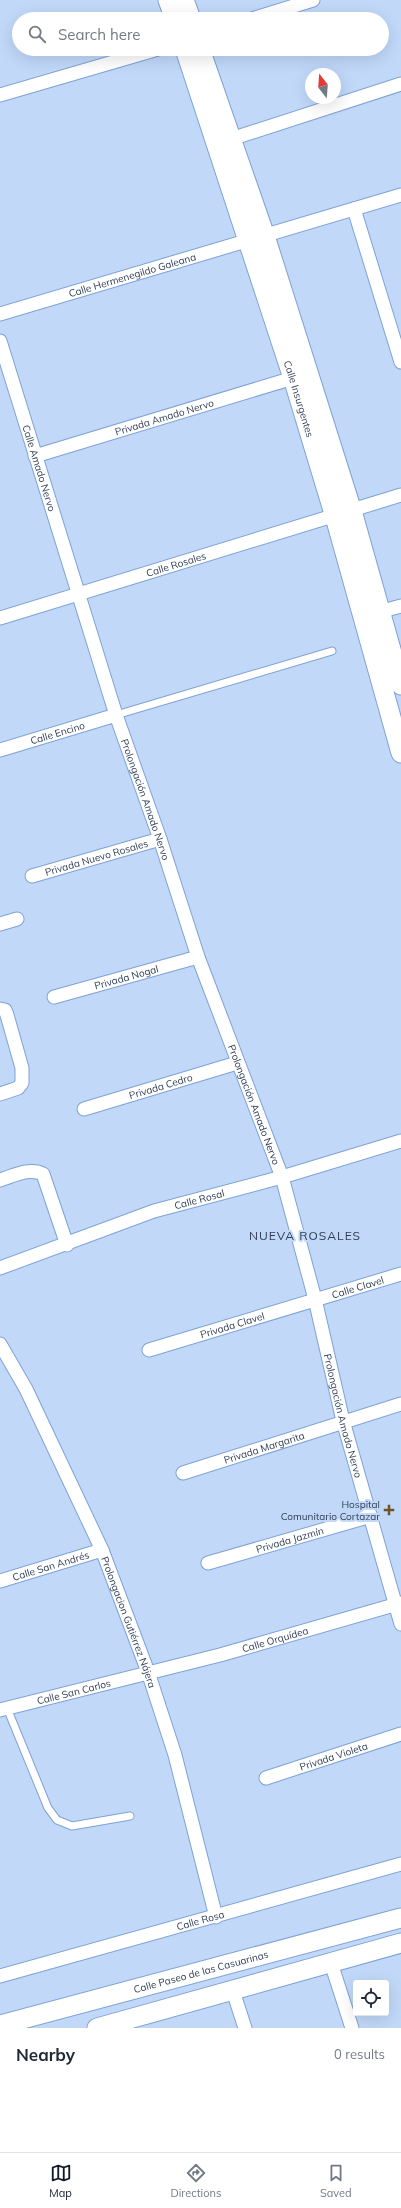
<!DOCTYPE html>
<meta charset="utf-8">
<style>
:root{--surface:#fff;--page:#f2f2f3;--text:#1f2937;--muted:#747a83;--line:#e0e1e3;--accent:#111827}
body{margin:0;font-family:Mulish,sans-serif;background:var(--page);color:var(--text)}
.controls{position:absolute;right:12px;bottom:12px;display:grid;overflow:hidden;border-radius:4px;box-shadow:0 4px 16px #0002}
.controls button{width:36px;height:36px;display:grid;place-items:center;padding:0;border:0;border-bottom:1px solid var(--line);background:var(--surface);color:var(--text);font:20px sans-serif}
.compass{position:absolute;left:305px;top:68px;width:36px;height:36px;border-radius:50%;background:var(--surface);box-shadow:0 4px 16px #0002;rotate:343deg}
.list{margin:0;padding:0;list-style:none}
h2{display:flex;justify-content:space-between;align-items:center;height:52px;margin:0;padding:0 16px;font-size:17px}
h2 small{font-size:13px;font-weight:400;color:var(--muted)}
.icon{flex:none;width:22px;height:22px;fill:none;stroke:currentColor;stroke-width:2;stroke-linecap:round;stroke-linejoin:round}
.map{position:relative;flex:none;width:401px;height:2028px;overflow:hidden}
.search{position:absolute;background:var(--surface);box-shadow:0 4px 16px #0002;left:12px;right:12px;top:12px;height:44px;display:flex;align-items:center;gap:10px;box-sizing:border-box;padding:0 14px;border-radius:22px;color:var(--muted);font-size:15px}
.sheet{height:124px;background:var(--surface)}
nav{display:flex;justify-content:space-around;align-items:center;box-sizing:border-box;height:56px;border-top:1px solid var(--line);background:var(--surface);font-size:11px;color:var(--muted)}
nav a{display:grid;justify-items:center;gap:2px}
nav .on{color:var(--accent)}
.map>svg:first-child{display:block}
</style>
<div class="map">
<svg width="401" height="2028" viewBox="0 0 401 2028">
<rect width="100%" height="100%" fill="#c1d8f9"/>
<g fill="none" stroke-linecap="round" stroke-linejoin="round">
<defs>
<path id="service" d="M 116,715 L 332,651
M 7,1708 L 48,1808 L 57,1820 L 72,1826 L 130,1816"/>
<g id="minor">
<path d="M 252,19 L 313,0"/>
<path d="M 0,95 L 158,49"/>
<path d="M 231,139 L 401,84"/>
<path d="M 354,209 L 401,362"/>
<path id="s1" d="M 0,314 L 401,195"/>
<path id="s2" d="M 0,341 L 116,715 L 160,839 L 198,957 L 282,1177 L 315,1299 L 343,1421 L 401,1624"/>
<path id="s3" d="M 35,456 L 293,378"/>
<path d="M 379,612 L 401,606"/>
<path id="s4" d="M 0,618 L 401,495"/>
<path id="s5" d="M 0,750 L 116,715"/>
<path id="s6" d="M 32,876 L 160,839"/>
<path d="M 0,924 L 17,919"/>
<path id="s7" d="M 54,997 L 198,957"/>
<path d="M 0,1009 L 5,1010 L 7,1015 L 22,1068 L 22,1083 L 18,1088 L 0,1094"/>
<path id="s8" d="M 84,1109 L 237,1063"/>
<path d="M 0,1180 C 13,1176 30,1167 43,1174 L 67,1245"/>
<path id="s9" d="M 0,1268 L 154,1211 L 282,1177 L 401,1141"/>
<path id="s10" d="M 0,1344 L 26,1389 L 102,1550 L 148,1672 L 175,1755 L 216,1917"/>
<path id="s11" d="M 149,1350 L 401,1274"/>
<path id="s12" d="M 183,1473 L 401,1404"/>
<path id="s13" d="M 208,1563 L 371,1516"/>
<path id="s14" d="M 0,1581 L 102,1550"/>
<path id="s15" d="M 0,1710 L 220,1655 L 401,1603"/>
<path id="s16" d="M 266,1778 L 401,1734"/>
<path d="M 331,1963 L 352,2028"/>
<path id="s17" d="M 0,1976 L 401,1864"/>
<path d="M 233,1991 L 245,2028"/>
</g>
<g id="secondary">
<path d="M 168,0 L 175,19"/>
<path d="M 184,0 L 191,19"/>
<path id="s18" d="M 185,49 L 293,378 L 335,517 L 401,753"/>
<path d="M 200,49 L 265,236 L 352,511 L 401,685"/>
<path id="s19" d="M 0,2025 L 401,1918"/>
<path d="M 97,2028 L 401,1943"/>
</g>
</defs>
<!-- service casing -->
<use href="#service" stroke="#7ea2d6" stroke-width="9"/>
<!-- minor casing -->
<use href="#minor" stroke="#7ea2d6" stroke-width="15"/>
<!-- secondary casing -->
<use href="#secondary" stroke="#7ea2d6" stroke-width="21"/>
<!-- service -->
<use href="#service" stroke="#fff" stroke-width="7"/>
<!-- minor -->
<use href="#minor" stroke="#fff" stroke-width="13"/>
<!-- secondary -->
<use href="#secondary" stroke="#fff" stroke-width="19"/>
</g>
<!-- markers -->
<path fill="#705426" stroke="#c1d8f9" stroke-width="1.5" d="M387 1504h4v4h4v4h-4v4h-4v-4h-4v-4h4z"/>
<g text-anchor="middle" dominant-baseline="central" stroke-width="4" stroke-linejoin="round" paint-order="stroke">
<!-- street labels -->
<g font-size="10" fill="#2e3d53" stroke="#c1d8f9">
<text stroke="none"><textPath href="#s1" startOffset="138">Calle Hermenegildo Galeana</textPath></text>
<text stroke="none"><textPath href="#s18" startOffset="368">Calle Insurgentes</textPath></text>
<text stroke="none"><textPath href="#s3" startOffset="135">Privada Amado Nervo</textPath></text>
<text stroke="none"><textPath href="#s2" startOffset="133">Calle Amado Nervo</textPath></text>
<text stroke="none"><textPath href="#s4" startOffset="184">Calle Rosales</textPath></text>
<text stroke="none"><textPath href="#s5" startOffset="60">Calle Encino</textPath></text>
<text stroke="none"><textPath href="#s2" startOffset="481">Prolongación Amado Nervo</textPath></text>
<text stroke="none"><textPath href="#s6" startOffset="67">Privada Nuevo Rosales</textPath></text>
<text stroke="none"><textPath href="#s7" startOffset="75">Privada Nogal</textPath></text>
<text stroke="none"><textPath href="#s8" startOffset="80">Privada Cedro</textPath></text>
<text stroke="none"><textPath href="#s2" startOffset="805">Prolongación Amado Nervo</textPath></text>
<text stroke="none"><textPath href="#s9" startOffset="211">Calle Rosal</textPath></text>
<text stroke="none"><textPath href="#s11" startOffset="218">Calle Clavel</textPath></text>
<text stroke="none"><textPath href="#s11" startOffset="87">Privada Clavel</textPath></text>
<text stroke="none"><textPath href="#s2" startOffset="1129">Prolongación Amado Nervo</textPath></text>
<text stroke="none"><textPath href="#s12" startOffset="85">Privada Margarita</textPath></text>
<text stroke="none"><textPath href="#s13" startOffset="85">Privada Jazmín</textPath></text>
<text stroke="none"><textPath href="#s14" startOffset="53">Calle San Andrés</textPath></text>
<text stroke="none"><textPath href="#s10" startOffset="307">Prolongacion Gutiérrez Nájera</textPath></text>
<text stroke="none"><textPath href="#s15" startOffset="284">Calle Orquídea</textPath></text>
<text stroke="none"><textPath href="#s15" startOffset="76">Calle San Carlos</textPath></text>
<text stroke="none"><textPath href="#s16" startOffset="71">Privada Violeta</textPath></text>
<text stroke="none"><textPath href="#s17" startOffset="208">Calle Rosa</textPath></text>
<text stroke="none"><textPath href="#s19" startOffset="208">Calle Paseo de las Casuarinas</textPath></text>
</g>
<!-- poi labels -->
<g font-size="10" fill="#2e3d53" stroke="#c1d8f9" text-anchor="end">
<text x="380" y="1504">Hospital<tspan x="380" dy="12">Comunitario Cortazar</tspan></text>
</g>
<!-- quarter labels -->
<g font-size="12" letter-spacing="1" fill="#2e3d53" stroke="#c1d8f9">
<text x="305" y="1235">NUEVA ROSALES</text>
</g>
</g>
</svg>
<div class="controls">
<button><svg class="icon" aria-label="locate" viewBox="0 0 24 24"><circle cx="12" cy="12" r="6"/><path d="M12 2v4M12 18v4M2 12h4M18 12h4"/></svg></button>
</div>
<svg class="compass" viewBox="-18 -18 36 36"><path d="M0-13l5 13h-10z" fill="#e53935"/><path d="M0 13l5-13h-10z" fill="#747a83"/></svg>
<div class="search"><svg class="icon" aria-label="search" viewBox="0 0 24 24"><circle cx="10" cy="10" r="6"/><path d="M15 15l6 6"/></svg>Search here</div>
</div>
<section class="sheet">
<h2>Nearby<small>0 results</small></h2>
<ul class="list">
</ul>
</section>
<nav>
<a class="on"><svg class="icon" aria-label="map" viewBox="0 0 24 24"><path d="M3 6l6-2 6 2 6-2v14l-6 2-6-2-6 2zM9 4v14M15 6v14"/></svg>Map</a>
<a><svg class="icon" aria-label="directions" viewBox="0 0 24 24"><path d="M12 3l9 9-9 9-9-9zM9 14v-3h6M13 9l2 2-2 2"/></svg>Directions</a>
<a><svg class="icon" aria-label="saved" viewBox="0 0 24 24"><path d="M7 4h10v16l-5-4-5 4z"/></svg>Saved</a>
</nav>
